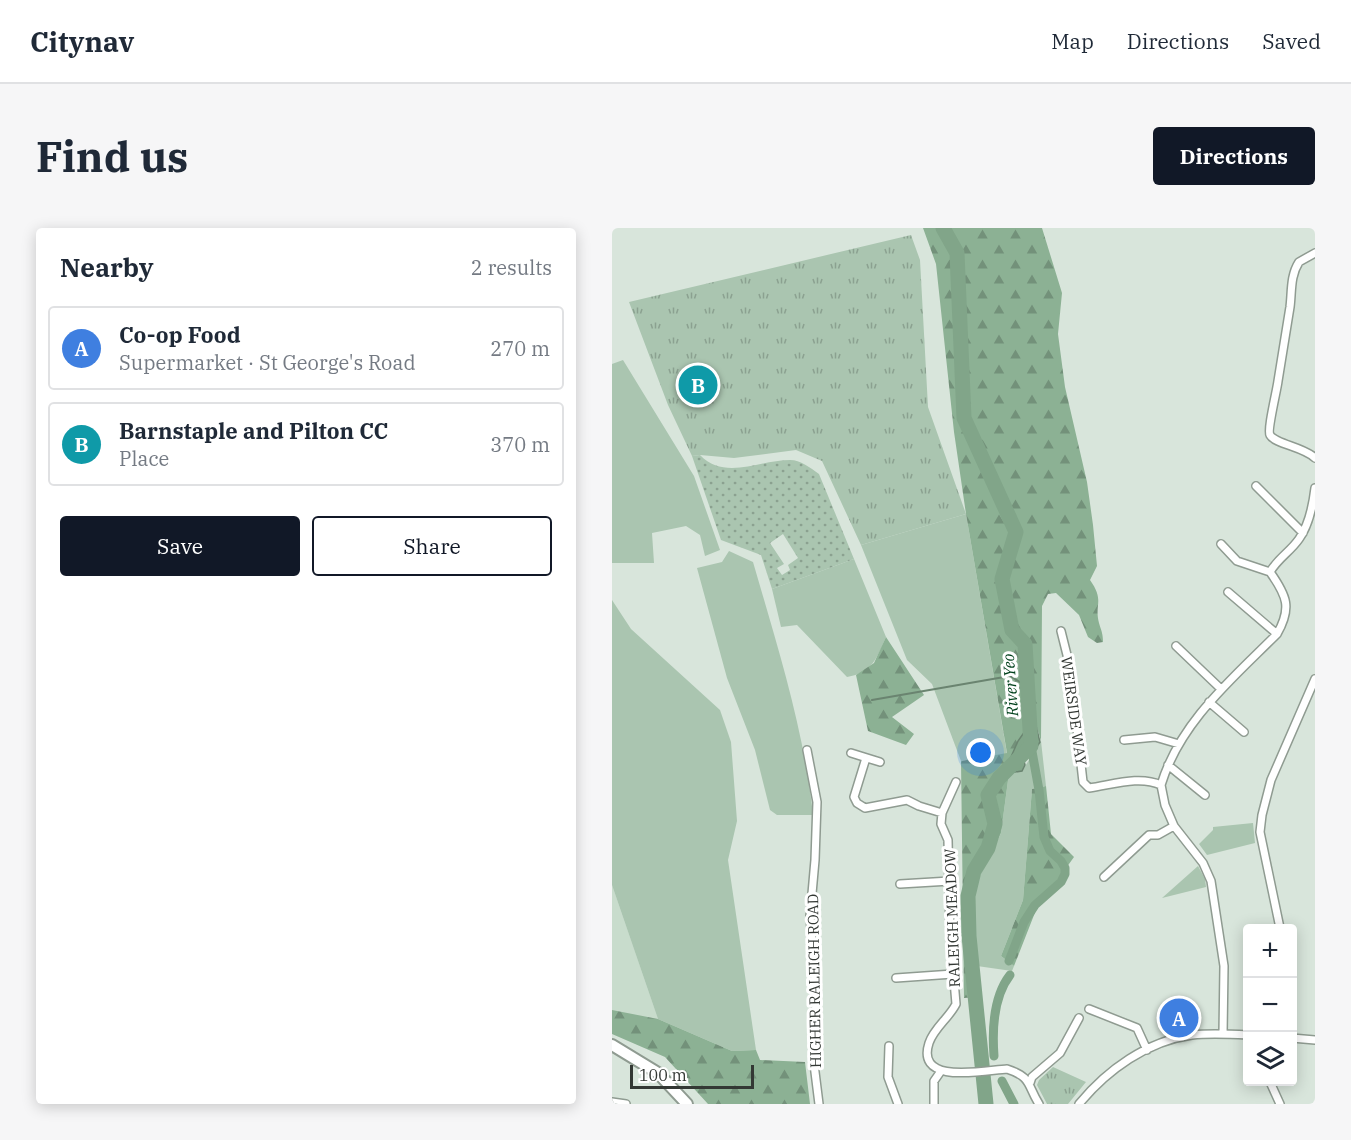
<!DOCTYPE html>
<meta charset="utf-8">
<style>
:root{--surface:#fff;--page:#f6f6f7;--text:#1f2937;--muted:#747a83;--line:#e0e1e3;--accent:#111827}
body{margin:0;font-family:"IBM Plex Serif",serif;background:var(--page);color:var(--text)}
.controls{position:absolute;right:18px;bottom:18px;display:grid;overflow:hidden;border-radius:6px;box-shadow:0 3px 15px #0003}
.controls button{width:54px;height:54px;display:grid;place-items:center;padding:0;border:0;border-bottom:2px solid var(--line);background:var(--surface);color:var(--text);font:30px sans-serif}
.scale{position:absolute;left:18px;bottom:15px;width:124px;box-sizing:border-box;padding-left:6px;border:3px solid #333834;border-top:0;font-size:16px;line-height:21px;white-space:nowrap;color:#333834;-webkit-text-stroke:4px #fff;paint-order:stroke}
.you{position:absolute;left:369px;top:525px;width:21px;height:21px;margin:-15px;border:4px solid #fff;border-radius:50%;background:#1a73e8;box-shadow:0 0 0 9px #1a73e833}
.badge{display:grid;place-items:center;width:39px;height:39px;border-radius:50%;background:var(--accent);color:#fff;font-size:20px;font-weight:700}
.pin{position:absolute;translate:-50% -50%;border:3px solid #fff;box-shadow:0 2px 6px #0006}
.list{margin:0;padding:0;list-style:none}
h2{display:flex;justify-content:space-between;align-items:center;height:78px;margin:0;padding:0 24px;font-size:26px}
h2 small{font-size:20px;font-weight:400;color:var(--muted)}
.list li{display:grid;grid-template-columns:39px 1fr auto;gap:18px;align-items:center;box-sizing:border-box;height:84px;margin:0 12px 12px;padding:0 12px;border:2px solid var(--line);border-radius:6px}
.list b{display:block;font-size:22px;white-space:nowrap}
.list p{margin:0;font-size:20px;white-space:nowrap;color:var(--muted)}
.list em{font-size:20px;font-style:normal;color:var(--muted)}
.actions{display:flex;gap:12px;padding:18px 24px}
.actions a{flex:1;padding:14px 0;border:2px solid var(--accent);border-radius:6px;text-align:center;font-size:21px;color:var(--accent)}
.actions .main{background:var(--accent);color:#fff}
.icon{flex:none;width:33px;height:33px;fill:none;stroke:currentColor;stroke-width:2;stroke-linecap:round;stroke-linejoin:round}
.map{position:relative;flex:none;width:703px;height:876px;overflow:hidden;border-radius:6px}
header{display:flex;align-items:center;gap:36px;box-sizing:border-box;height:84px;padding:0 30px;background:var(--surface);border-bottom:2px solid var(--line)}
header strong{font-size:28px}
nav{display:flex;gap:33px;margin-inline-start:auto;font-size:21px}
.intro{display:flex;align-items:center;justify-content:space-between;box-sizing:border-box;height:144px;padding:0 36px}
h1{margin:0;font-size:42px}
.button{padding:15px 27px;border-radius:6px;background:var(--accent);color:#fff;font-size:21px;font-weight:700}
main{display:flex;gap:36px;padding:0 36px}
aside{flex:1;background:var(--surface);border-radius:6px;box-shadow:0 3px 15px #0003}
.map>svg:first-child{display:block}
</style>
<header>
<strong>Citynav</strong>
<nav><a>Map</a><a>Directions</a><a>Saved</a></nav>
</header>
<div class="intro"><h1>Find us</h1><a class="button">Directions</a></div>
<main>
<aside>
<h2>Nearby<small>2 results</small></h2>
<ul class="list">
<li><span class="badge" style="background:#3f7fe0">A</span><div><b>Co-op Food</b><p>Supermarket · St George's Road</p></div><em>270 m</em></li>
<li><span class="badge" style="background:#0f9aa8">B</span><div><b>Barnstaple and Pilton CC</b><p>Place</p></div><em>370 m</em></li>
</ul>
<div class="actions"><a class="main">Save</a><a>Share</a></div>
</aside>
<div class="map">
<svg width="703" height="876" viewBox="0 0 703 876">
<defs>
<pattern id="forest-firs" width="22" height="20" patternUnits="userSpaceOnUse" patternTransform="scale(1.5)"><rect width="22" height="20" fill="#8cb194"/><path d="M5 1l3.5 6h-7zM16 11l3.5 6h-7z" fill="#73917a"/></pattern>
<pattern id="park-tufts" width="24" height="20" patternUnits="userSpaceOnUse" patternTransform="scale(1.5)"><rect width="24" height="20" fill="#aac5b0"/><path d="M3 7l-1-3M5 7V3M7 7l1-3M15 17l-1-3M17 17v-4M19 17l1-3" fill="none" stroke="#8ba190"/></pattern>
<pattern id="garden-dots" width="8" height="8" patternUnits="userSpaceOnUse" patternTransform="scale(1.5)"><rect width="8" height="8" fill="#aac5b0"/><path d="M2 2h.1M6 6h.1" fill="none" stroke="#8ba190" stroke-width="1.8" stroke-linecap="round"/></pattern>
<pattern id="water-ripples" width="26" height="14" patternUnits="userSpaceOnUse" patternTransform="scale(1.5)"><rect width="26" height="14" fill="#81a589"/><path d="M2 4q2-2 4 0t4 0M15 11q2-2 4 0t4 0" fill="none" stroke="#6a8771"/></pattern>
</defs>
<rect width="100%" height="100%" fill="#d8e5db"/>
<!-- built -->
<path fill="#c8dccc" d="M 0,657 L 46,791 L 0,796 Z"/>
<!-- grass -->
<path fill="#aac5b0" d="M 11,132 L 82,248 L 108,322 L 93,328 L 88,307 L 74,298 L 40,305 L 42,335 L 0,335 L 0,136 Z
M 354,286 L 395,526 L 349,533 L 320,456 L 295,432 L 249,317 Z
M 117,323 L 141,334 C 165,417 192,501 201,587 L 165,587 L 158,582 L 143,522 L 115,450 L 85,340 L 110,334 Z
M 242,331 L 274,409 C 265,430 260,445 235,449 L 185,397 L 169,399 L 160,361 Z
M 0,372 L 19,401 L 108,482 L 119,514 L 125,593 L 116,632 L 144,822 L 120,823 L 46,791 L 0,657 Z
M 429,513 L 434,558 L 420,561 L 411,672 L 389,728 L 402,738 L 400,743 L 365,738 L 360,664 L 389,605 L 397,545 L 410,543 Z
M 641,595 L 643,615 L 595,627 L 587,616 L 601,602 L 601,599 Z
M 586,638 L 593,651 L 594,659 L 550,670 Z"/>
<!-- forest -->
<path fill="url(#forest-firs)" d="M 311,0 L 430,0 L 450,65 L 446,106 L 453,159 L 475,254 L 481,297 L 485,338 L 478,352 C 493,373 482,376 487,395 C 489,402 491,405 491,414 L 485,415 L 476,409 L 467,387 L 444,365 L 436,366 L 430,378 L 429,513 L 422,490 L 395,538 L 397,545 L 389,605 L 360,662 L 365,769 L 352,770 L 349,533 L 395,525 L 354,286 L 342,204 L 324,36 Z
M 274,409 L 312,467 L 280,489 L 302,506 L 294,517 L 256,503 L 244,447 L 262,435 Z
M 434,558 L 439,606 L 462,629 L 424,682 L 402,738 L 389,728 L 411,672 L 420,561 Z
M 0,782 L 46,791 L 120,823 L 144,822 L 148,832 L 193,834 L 198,876 L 96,876 L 53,829 L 0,806 Z"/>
<!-- park -->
<path fill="url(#park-tufts)" d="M 299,7 L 308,32 L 316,179 L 354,286 L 249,317 L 210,233 L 184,222 L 122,230 L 88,227 L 80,228 L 56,177 L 17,74 Z
M 441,839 L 474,854 L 456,876 L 435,876 L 425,857 L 427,852 Z"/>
<!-- garden -->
<path fill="url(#garden-dots)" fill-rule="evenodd" d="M 88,227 C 113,253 147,232 178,232 C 188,232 199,240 207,246 L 242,331 L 160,361 L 149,327 L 109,312 L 80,228 ZM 171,306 L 186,330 L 176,337 L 178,342 L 170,347 L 165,340 L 172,336 L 158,315 Z"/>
<!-- water -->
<path fill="url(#water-ripples)" stroke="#6a8470" stroke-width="1.5" d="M 422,490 L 428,514 L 420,526 L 411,529 L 413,537 L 410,543 L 397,545 L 395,538 L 406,513 Z"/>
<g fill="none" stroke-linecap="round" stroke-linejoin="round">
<!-- stream -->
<path stroke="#6a8470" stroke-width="2" d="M 260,472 L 398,448 L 416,459"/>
<!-- canal -->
<path stroke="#81a589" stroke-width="9" d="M 397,733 L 412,694 L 423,677 L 449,654 L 453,646 L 453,640 L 449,633 L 438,623 L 432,609 L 427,562 L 419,518
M 382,828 C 380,801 381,769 398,747
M 390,853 L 402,876"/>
<!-- river -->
<path stroke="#81a589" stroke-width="15" d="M 331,0 L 345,25 L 352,190 L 404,304 L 390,351 L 400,402 L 413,416 L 419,518 L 387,550 L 376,567 L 383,596 L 376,620 L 362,643 L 356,668 L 357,708 L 374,876"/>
<defs>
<path id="minor" d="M 703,25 L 687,34 C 678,48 680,64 678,79 C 674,104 670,128 666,153 C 665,162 655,202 658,207 C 663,216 692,219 703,230
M 644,258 L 691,305
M 609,316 L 625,333 L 658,344
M 616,364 L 665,406
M 449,403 L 458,439 L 471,554 L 477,560 C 500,557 527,547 549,557
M 564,418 L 609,461
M 597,474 L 632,504
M 512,512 L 543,509 L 567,516
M 195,522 L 205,574 L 203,632 L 198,688 L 204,768 L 202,836 L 207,876
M 239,525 L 268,534
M 254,530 L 242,569 L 245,575 L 253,580 L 295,572 L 307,578 L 330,585
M 556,537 L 593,567
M 344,554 L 330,585 L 329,596 L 336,612 L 338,705 L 344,776 C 337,790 322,800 317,815 C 303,858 374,842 395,841 C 420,849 415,857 427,876
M 549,557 C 568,494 620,451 665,406 C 680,380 675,368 658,344 C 666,330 678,324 687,311 C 697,297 701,277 703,260
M 549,557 L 553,577 L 562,598 L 591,635 L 599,653 L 612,738 L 611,806
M 492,649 L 537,607 L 546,607 L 562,598
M 288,656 L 338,653
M 668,700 L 648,604 L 650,587 L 659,552 L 703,451
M 284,750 L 341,746
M 477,781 L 525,800 L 535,822
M 680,810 L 703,812
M 277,818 L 276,849 L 286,876
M 658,854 L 668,876
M 418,855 L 420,849 L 448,825 L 467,790
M 0,874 L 14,876
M 322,876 L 322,853 L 329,843
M 467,876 C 495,842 535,813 580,807 C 598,805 617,806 636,807"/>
<path id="primary" d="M 0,817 L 46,845 L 75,876"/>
</defs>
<!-- minor casing -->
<use href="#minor" stroke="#8f9b91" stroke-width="10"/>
<!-- primary casing -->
<use href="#primary" stroke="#8f9b91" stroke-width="14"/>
<!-- minor -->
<use href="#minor" stroke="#fff" stroke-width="7"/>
<!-- primary -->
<use href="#primary" stroke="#fff" stroke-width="10"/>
</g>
<g text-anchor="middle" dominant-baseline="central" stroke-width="6" stroke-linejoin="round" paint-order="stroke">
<!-- street labels -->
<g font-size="15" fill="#333834" stroke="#fff">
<text transform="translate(462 483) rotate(82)">WEIRSIDE WAY</text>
<text transform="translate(340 690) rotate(-92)">RALEIGH MEADOW</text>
<text transform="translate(202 753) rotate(-91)">HIGHER RALEIGH ROAD</text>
</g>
<!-- water labels -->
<g font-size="16" font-style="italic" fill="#00411c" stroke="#fff">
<text transform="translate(398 457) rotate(-94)">River Yeo</text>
</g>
</g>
</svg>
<div class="controls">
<button>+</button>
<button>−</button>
<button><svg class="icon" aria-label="layers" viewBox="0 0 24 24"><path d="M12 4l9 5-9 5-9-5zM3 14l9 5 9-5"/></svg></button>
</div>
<div class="scale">100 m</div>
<div class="you"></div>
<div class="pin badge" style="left:567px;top:790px;background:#3f7fe0">A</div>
<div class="pin badge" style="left:86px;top:157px;background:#0f9aa8">B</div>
</div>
</main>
